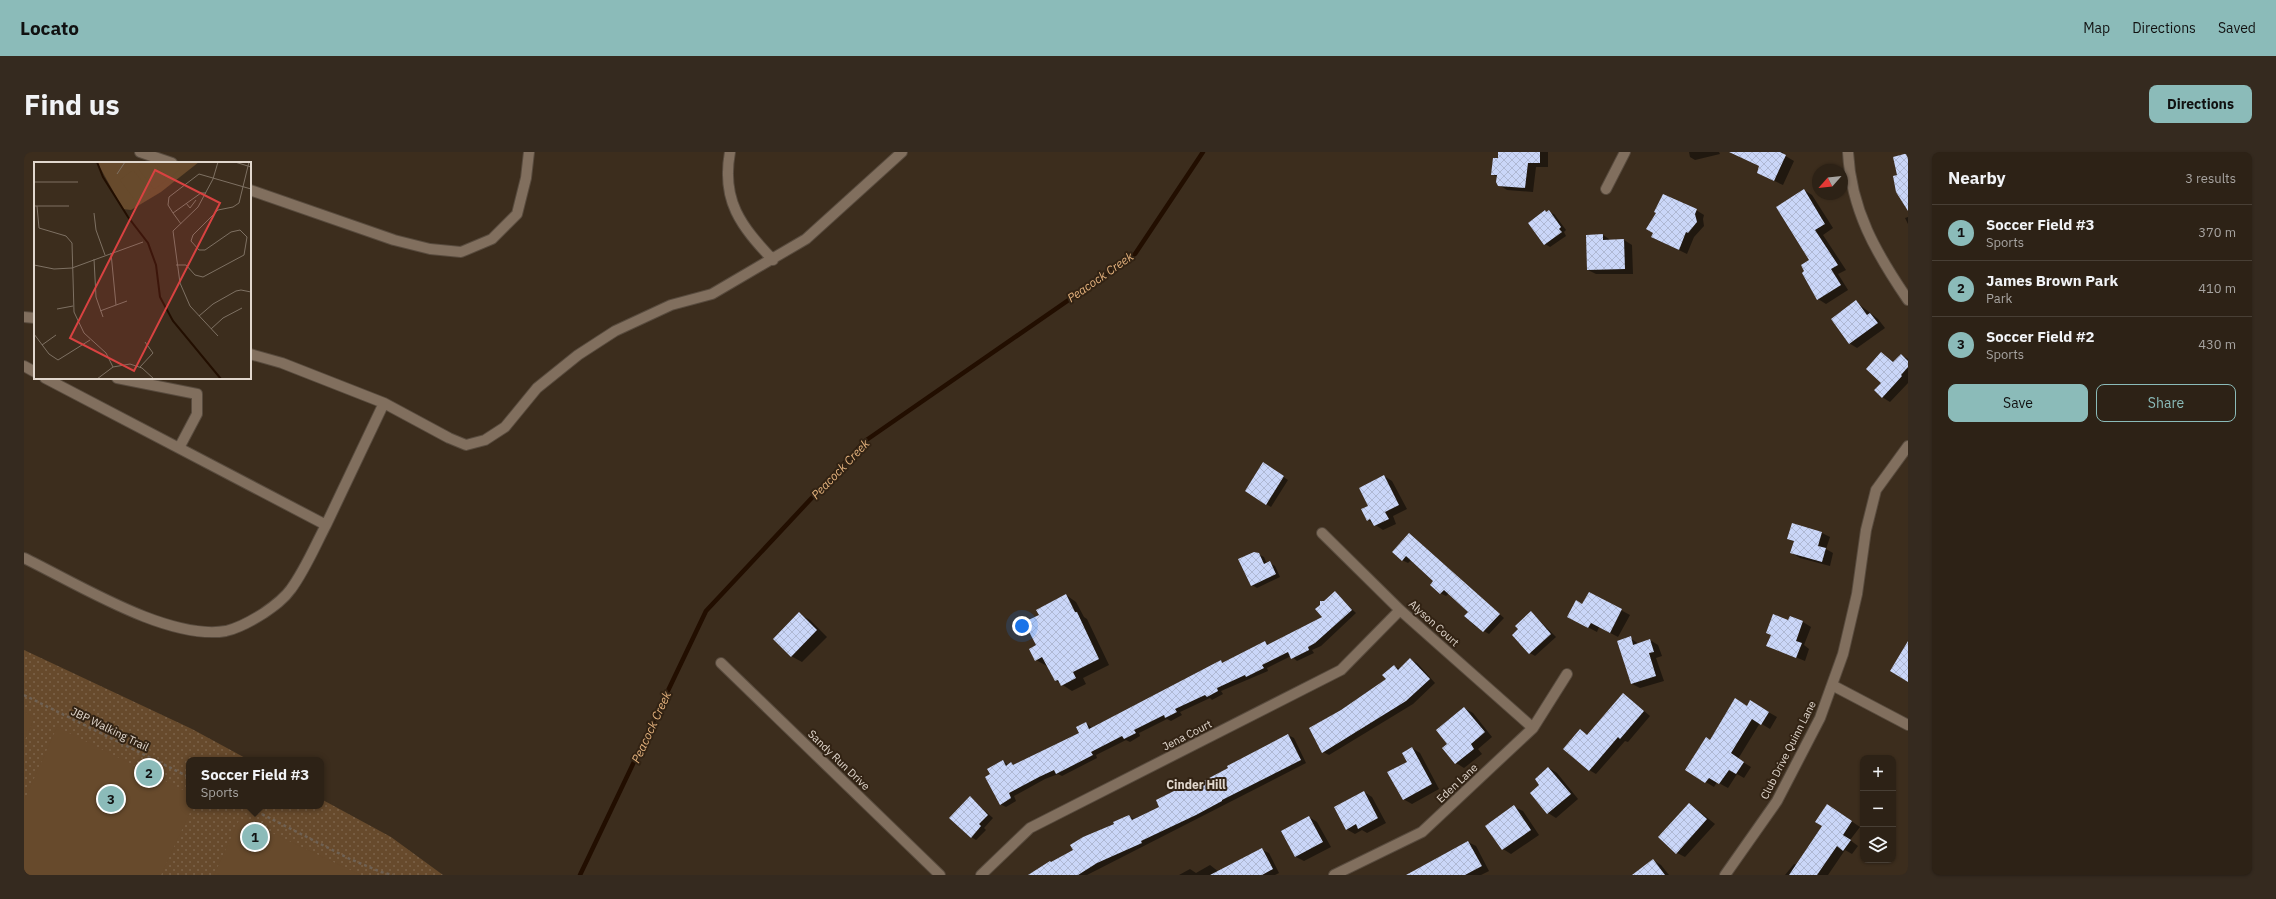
<!DOCTYPE html>
<meta charset="utf-8">
<style>
:root{--surface:#2d2216;--page:#352a1f;--text:#f1f3f6;--muted:#a7a4a1;--line:#483f35;--accent:#8bbbb9}
body{margin:0;font-family:"IBM Plex Sans",sans-serif;background:var(--page);color:var(--text)}
.controls{position:absolute;right:12px;bottom:12px;display:grid;overflow:hidden;border-radius:8px;box-shadow:0 1px 3px #0004}
.controls button{width:36px;height:36px;display:grid;place-items:center;padding:0;border:0;border-bottom:1px solid var(--line);background:var(--surface);color:var(--text);font:20px sans-serif}
.compass{position:absolute;left:1788px;top:12px;width:36px;height:36px;border-radius:50%;background:var(--surface);box-shadow:0 1px 3px #0004;rotate:243deg}
.you{position:absolute;left:998px;top:474px;width:14px;height:14px;margin:-10px;border:3px solid #fff;border-radius:50%;background:#1a73e8;box-shadow:0 0 0 6px #1a73e833}
.badge{display:grid;place-items:center;width:26px;height:26px;border-radius:50%;background:var(--accent);color:#111;font-size:13px;font-weight:700}
.pin{position:absolute;translate:-50% -50%;border:2px solid #fff;box-shadow:0 1px 4px #0006}
.popup{position:absolute;left:162px;top:605px;width:138px;height:52px;box-sizing:border-box;display:grid;place-content:center;border-radius:8px;background:var(--surface);filter:drop-shadow(0 1px 3px #0005);font-size:13px;white-space:nowrap;color:var(--muted)}
.popup b{font-size:15px;color:var(--text)}
.popup::after{content:'';position:absolute;left:50%;top:100%;margin-left:-8px;border:8px solid transparent;border-top-color:var(--surface)}
.list{margin:0;padding:0;list-style:none}
h2{display:flex;justify-content:space-between;align-items:center;height:52px;margin:0;padding:0 16px;font-size:17px}
h2 small{font-size:13px;font-weight:400;color:var(--muted)}
.list li{display:grid;grid-template-columns:26px 1fr auto;gap:12px;align-items:center;box-sizing:border-box;height:56px;padding:0 16px;border-top:1px solid var(--line)}
.list b{display:block;font-size:15px;white-space:nowrap}
.list p{margin:0;font-size:13px;white-space:nowrap;color:var(--muted)}
.list em{font-size:13px;font-style:normal;color:var(--muted)}
.actions{display:flex;gap:8px;padding:12px 16px}
.actions a{flex:1;padding:9px 0;border:1px solid var(--accent);border-radius:8px;text-align:center;font-size:14px;color:var(--accent)}
.actions .main{background:var(--accent);color:#111}
.icon{flex:none;width:22px;height:22px;fill:none;stroke:currentColor;stroke-width:2;stroke-linecap:round;stroke-linejoin:round}
.map{position:relative;flex:none;width:1884px;height:723px;overflow:hidden;border-radius:8px}
header{display:flex;align-items:center;gap:24px;box-sizing:border-box;height:56px;padding:0 20px;background:var(--accent);color:#111}
header strong{font-size:19px}
nav{display:flex;gap:22px;margin-inline-start:auto;font-size:14px}
.intro{display:flex;align-items:center;justify-content:space-between;box-sizing:border-box;height:96px;padding:0 24px}
h1{margin:0;font-size:28px}
.button{padding:10px 18px;border-radius:8px;background:var(--accent);color:#111;font-size:14px;font-weight:700}
main{display:flex;gap:24px;padding:0 24px}
aside{flex:1;background:var(--surface);border-radius:8px;box-shadow:0 1px 3px #0004}
.map>svg:first-child{display:block}
</style>
<header>
<strong>Locato</strong>
<nav><a>Map</a><a>Directions</a><a>Saved</a></nav>
</header>
<div class="intro"><h1>Find us</h1><a class="button">Directions</a></div>
<main>
<div class="map">
<svg width="1884" height="723" viewBox="0 0 1884 723">
<defs>
<pattern id="park-dots" width="8" height="8" patternUnits="userSpaceOnUse"><rect width="8" height="8" fill="#674a2c"/><path d="M2 2h.1M6 6h.1" fill="none" stroke="#7c6349" stroke-width="1.8" stroke-linecap="round"/></pattern>
<pattern id="building-cross-hatch" width="8" height="8" patternUnits="userSpaceOnUse"><rect width="8" height="8" fill="#cad6f8"/><path d="M0 0l8 8M0 8l8-8" fill="none" stroke="#afb8d3"/></pattern>
</defs>
<rect width="100%" height="100%" fill="#3c2d1d"/>
<!-- park -->
<path fill="url(#park-dots)" d="M 0,498 L 168,577 L 225,608 L 165,608 L 165,654 L 297,654 L 297,647 L 367,685 L 419,723 L 0,723 Z"/>
<!-- pitch -->
<path fill="#674a2c" d="M 0,560 L 11,565 L 0,590 Z
M 33,575 L 165,641 L 165,654 L 169,654 L 137,723 L 0,723 L 0,649 Z
M 216,666 L 337,723 L 190,723 Z"/>
<!-- shadow -->
<path fill="#0007" d="M 1475,0 L 1524,0 L 1524,15 L 1512,15 L 1509,40 L 1483,38 L 1475,33 L 1473,25 L 1468,22 L 1475,7 Z
M 1665,0 L 1695,0 L 1696,2 L 1671,8 L 1666,5 Z
M 1711,0 L 1759,0 L 1758,2 L 1770,9 L 1759,33 L 1742,25 L 1736,14 Z
M 1780,38 L 1788,43 L 1809,76 L 1799,83 L 1822,118 L 1814,122 L 1824,138 L 1802,152 L 1794,147 L 1786,109 Z
M 1672,58 L 1680,63 L 1679,67 L 1680,74 L 1670,85 L 1663,102 L 1636,89 Z
M 1521,59 L 1530,62 L 1542,78 L 1540,80 L 1542,84 L 1526,95 L 1521,92 Z
M 1884,65 L 1884,72 L 1881,66 Z
M 1579,83 L 1588,89 L 1600,88 L 1608,93 L 1609,122 L 1572,122 L 1564,118 Z
M 1832,150 L 1854,167 L 1861,176 L 1833,196 L 1825,191 Z
M 1857,201 L 1870,210 L 1877,203 L 1884,207 L 1884,231 L 1866,250 L 1858,245 Z
M 1244,315 L 1264,328 L 1247,355 L 1242,352 Z
M 1360,324 L 1368,329 L 1383,357 L 1369,364 L 1372,372 L 1359,378 L 1344,368 L 1345,354 Z
M 1798,381 L 1806,385 L 1802,397 L 1809,401 L 1806,414 L 1776,406 L 1768,401 L 1771,390 L 1764,387 Z
M 1385,382 L 1480,466 L 1465,482 L 1451,474 L 1441,464 L 1445,460 L 1425,441 L 1422,444 L 1416,441 L 1411,429 L 1387,408 L 1384,411 L 1378,408 Z
M 1234,402 L 1240,405 L 1243,412 L 1245,411 L 1251,414 L 1256,425 L 1233,436 L 1228,433 Z
M 1311,441 L 1332,461 L 1297,494 L 1288,498 L 1290,501 L 1273,509 L 1267,504 L 1243,516 L 1244,519 L 1197,539 L 1199,542 L 1188,548 L 1186,546 L 1156,560 L 1158,563 L 1147,569 L 1143,567 L 1115,581 L 1116,584 L 1106,590 L 1102,588 L 1072,603 L 1073,606 L 1038,624 L 1034,622 L 1021,627 L 990,644 L 992,649 L 982,655 L 976,652 L 967,623 L 979,609 L 984,613 L 987,612 L 991,614 L 1056,581 L 1062,571 L 1068,576 L 1197,510 L 1200,511 L 1241,490 L 1246,493 L 1300,466 L 1300,450 Z
M 1565,441 L 1606,463 L 1594,485 L 1575,475 L 1573,480 L 1552,469 Z
M 1042,443 L 1052,450 L 1060,465 L 1063,467 L 1085,513 L 1059,526 L 1062,532 L 1048,539 L 1031,528 L 1023,514 L 1012,508 L 1016,463 Z
M 1507,460 L 1532,485 L 1511,504 L 1506,501 L 1495,477 Z
M 775,462 L 786,468 L 803,485 L 778,510 L 767,504 Z
M 1765,470 L 1779,470 L 1787,475 L 1780,493 L 1785,497 L 1781,509 L 1744,494 L 1748,483 L 1743,481 Z
M 1606,486 L 1615,492 L 1626,488 L 1634,493 L 1638,504 L 1632,506 L 1640,529 L 1616,536 L 1608,532 L 1594,490 Z
M 1386,508 L 1393,511 L 1411,531 L 1389,552 L 1305,603 L 1299,600 L 1363,527 L 1370,514 L 1376,517 Z
M 1600,542 L 1626,564 L 1604,590 L 1601,589 L 1572,622 L 1565,618 L 1556,579 L 1564,584 Z
M 1734,554 L 1753,565 L 1746,577 L 1736,571 L 1714,607 L 1727,615 L 1720,626 L 1713,622 L 1704,636 L 1693,630 L 1690,635 L 1662,618 L 1686,589 L 1723,555 Z
M 1440,556 L 1449,561 L 1468,585 L 1454,597 L 1458,602 L 1440,616 L 1432,611 L 1420,596 L 1425,592 Z
M 1264,583 L 1270,586 L 1282,611 L 1063,723 L 1012,723 L 1028,711 L 1050,699 L 1047,693 L 1105,664 L 1110,667 L 1136,655 L 1172,629 L 1177,632 Z
M 1388,596 L 1396,601 L 1415,637 L 1388,652 L 1379,647 Z
M 1525,616 L 1533,621 L 1554,647 L 1532,666 L 1524,661 L 1517,633 Z
M 1340,640 L 1348,645 L 1362,671 L 1343,681 L 1338,678 L 1331,682 L 1322,677 Z
M 946,646 L 969,666 L 960,676 L 962,678 L 952,688 L 947,685 Z
M 1666,652 L 1691,672 L 1661,705 L 1653,701 Z
M 1490,655 L 1499,659 L 1515,683 L 1487,702 L 1479,697 L 1463,674 Z
M 1811,658 L 1836,675 L 1826,688 L 1834,694 L 1828,702 L 1821,698 L 1804,723 L 1761,723 L 1770,712 L 1773,713 Z
M 1285,665 L 1293,670 L 1307,695 L 1280,709 L 1272,705 L 1258,679 Z
M 1444,690 L 1452,694 L 1465,719 L 1457,723 L 1386,723 Z
M 1238,698 L 1245,701 L 1255,721 L 1251,723 L 1155,723 L 1166,717 L 1172,721 L 1186,713 L 1195,720 Z
M 1629,708 L 1637,713 L 1645,723 L 1610,723 Z"/>
<g fill="none" stroke-linecap="round" stroke-linejoin="round">
<!-- stream -->
<path stroke="#220e00" stroke-width="4.5" d="M 556,723 L 682,459 L 841,289 L 1111,102 L 1179,0"/>
</g>
<!-- building -->
<path fill="url(#building-cross-hatch)" d="M 1474,0 L 1516,0 L 1516,11 L 1504,11 L 1501,36 L 1474,34 L 1472,30 L 1473,23 L 1467,23 L 1469,6 L 1474,6 Z
M 1705,0 L 1756,0 L 1762,3 L 1750,29 L 1733,21 L 1735,14 Z
M 1884,1 L 1884,59 L 1872,40 L 1869,24 L 1873,23 L 1869,5 Z
M 1780,37 L 1801,72 L 1791,78 L 1814,113 L 1807,117 L 1817,133 L 1793,148 L 1778,121 L 1780,119 L 1777,113 L 1785,108 L 1752,55 Z
M 1639,42 L 1673,57 L 1671,62 L 1673,70 L 1664,81 L 1662,80 L 1655,98 L 1627,85 L 1629,81 L 1622,77 L 1632,61 L 1630,60 Z
M 1521,58 L 1522,60 L 1525,58 L 1537,75 L 1535,77 L 1538,80 L 1520,93 L 1504,71 Z
M 1579,82 L 1579,88 L 1600,87 L 1601,117 L 1563,118 L 1562,83 Z
M 1832,148 L 1843,163 L 1846,161 L 1854,171 L 1825,192 L 1807,167 Z
M 1857,200 L 1869,210 L 1877,202 L 1884,209 L 1884,215 L 1877,223 L 1878,224 L 1858,246 L 1850,238 L 1857,231 L 1842,217 Z
M 1239,310 L 1260,324 L 1242,353 L 1221,339 Z
M 1360,323 L 1375,353 L 1361,360 L 1365,367 L 1350,374 L 1346,367 L 1343,369 L 1337,357 L 1344,354 L 1335,336 Z
M 1768,371 L 1798,380 L 1794,394 L 1802,396 L 1798,410 L 1766,401 L 1770,389 L 1763,387 Z
M 1385,381 L 1476,462 L 1459,480 L 1440,464 L 1444,460 L 1420,438 L 1416,442 L 1406,433 L 1409,429 L 1382,404 L 1378,409 L 1368,400 Z
M 1230,400 L 1235,401 L 1240,412 L 1246,409 L 1252,422 L 1227,434 L 1214,407 Z
M 1311,439 L 1328,458 L 1291,491 L 1284,495 L 1285,498 L 1267,507 L 1264,500 L 1238,513 L 1240,516 L 1222,525 L 1221,523 L 1193,536 L 1194,539 L 1183,545 L 1181,543 L 1151,557 L 1153,560 L 1141,566 L 1140,563 L 1110,578 L 1112,581 L 1100,587 L 1098,584 L 1067,600 L 1069,603 L 1032,622 L 1030,618 L 1015,625 L 985,641 L 987,646 L 976,653 L 961,625 L 966,622 L 963,617 L 979,608 L 982,614 L 987,610 L 989,613 L 1055,581 L 1052,575 L 1062,570 L 1065,577 L 1197,508 L 1198,511 L 1241,489 L 1243,493 L 1298,465 L 1291,457 L 1296,453 L 1296,449 L 1300,449 Z
M 1565,440 L 1598,457 L 1586,481 L 1567,471 L 1564,476 L 1543,465 L 1552,448 L 1558,452 Z
M 1042,442 L 1051,460 L 1053,460 L 1075,507 L 1049,520 L 1052,526 L 1037,534 L 1034,528 L 1031,529 L 1018,505 L 1011,509 L 1005,497 L 1012,493 L 1000,470 L 1015,463 L 1012,458 Z
M 1507,459 L 1527,482 L 1505,502 L 1488,483 L 1494,477 L 1491,474 Z
M 775,460 L 793,478 L 767,505 L 749,487 Z
M 1749,462 L 1764,468 L 1766,464 L 1779,469 L 1772,489 L 1778,491 L 1772,506 L 1742,494 L 1747,483 L 1742,481 Z
M 1607,484 L 1609,493 L 1626,487 L 1630,500 L 1625,501 L 1632,524 L 1607,532 L 1593,489 Z
M 1884,489 L 1884,530 L 1866,519 Z
M 1386,506 L 1406,527 L 1382,549 L 1298,601 L 1285,576 L 1317,558 L 1362,527 L 1358,523 L 1370,513 L 1374,518 Z
M 1599,541 L 1620,559 L 1596,587 L 1594,585 L 1565,619 L 1539,597 L 1556,577 L 1563,583 Z
M 1711,546 L 1723,554 L 1726,548 L 1745,560 L 1737,573 L 1728,567 L 1707,601 L 1720,610 L 1712,622 L 1705,618 L 1695,632 L 1685,626 L 1681,631 L 1661,618 L 1682,585 L 1686,588 Z
M 1440,555 L 1461,580 L 1447,592 L 1450,597 L 1431,612 L 1418,596 L 1423,592 L 1412,578 Z
M 1264,582 L 1277,608 L 1198,648 L 1198,649 L 1172,663 L 1117,689 L 1118,691 L 1073,711 L 1054,723 L 1004,723 L 1026,709 L 1027,710 L 1049,698 L 1046,693 L 1059,685 L 1090,672 L 1089,670 L 1105,663 L 1108,668 L 1135,655 L 1132,648 L 1172,628 L 1174,632 L 1204,616 L 1203,614 Z
M 1388,595 L 1408,632 L 1379,648 L 1363,620 L 1383,610 L 1378,601 Z
M 1524,615 L 1547,642 L 1523,662 L 1506,641 L 1515,633 L 1511,627 Z
M 1340,639 L 1354,666 L 1334,677 L 1332,672 L 1322,678 L 1310,655 Z
M 946,644 L 964,663 L 955,672 L 957,674 L 947,686 L 925,666 Z
M 1665,651 L 1683,667 L 1652,702 L 1634,685 Z
M 1803,652 L 1828,669 L 1819,683 L 1827,688 L 1819,699 L 1813,694 L 1793,723 L 1765,723 L 1798,674 L 1791,670 Z
M 1490,653 L 1507,678 L 1478,698 L 1461,674 Z
M 1285,664 L 1299,690 L 1271,705 L 1257,679 Z
M 1444,689 L 1458,714 L 1441,723 L 1382,723 Z
M 1238,696 L 1249,717 L 1238,723 L 1186,723 Z
M 1629,707 L 1641,723 L 1608,723 Z"/>
<g fill="none" stroke-linecap="round" stroke-linejoin="round">
<defs>
<path id="minor" d="M 116,0 L 148,11
M 706,0 C 697,49 717,74 749,108
M 1824,0 C 1827,58 1852,101 1884,148
M 1582,37 L 1601,0
M 226,38 L 370,88 L 406,97 L 437,100 L 468,87 L 493,62 L 502,26 L 505,0
M 0,165 L 11,166
M 226,202 L 258,211 L 360,251 L 425,286 L 442,293 L 461,288 L 481,275 L 513,236 L 554,203 L 591,179 L 647,153 L 688,142 L 782,87 L 878,0
M 0,214 L 11,220
M 21,226 L 302,373 L 360,251
M 93,226 L 173,242 L 173,262 L 155,296
M 1298,381 L 1376,458 L 1509,576
M 0,406 C 52,431 144,489 202,479 C 215,476 229,468 240,461 C 250,454 260,447 267,437 C 281,418 291,394 302,373
M 697,511 L 916,723
M 1808,533 L 1884,573
M 957,723 L 1006,676 L 1317,518 L 1376,458
M 1310,723 L 1398,680 L 1509,576 L 1543,522
M 1701,723 L 1753,649 L 1796,566 L 1819,502 L 1833,442 L 1842,378 L 1852,338 L 1884,294"/>
</defs>
<!-- minor casing -->
<use href="#minor" stroke="#584b3e" stroke-width="12"/>
<!-- path -->
<path stroke="#6f6153" stroke-width="2.5" stroke-dasharray="3 3" stroke-linecap="butt" d="M 0,543 L 165,625
M 222,654 L 326,707 L 357,720 L 369,723"/>
<!-- minor -->
<use href="#minor" stroke="#816f5e" stroke-width="10"/>
</g>
<g text-anchor="middle" dominant-baseline="central" stroke-width="4" stroke-linejoin="round" paint-order="stroke">
<!-- street labels -->
<g font-size="11" fill="#e1d7cd" stroke="#322314">
<text transform="translate(1410 471) rotate(42)">Alyson Court</text>
<text transform="translate(86 577) rotate(26)">JBP Walking Trail</text>
<text transform="translate(1163 583) rotate(-27)">Jena Court</text>
<text transform="translate(1764 598) rotate(-63)">Club Drive Quinn Lane</text>
<text transform="translate(815 608) rotate(44)">Sandy Run Drive</text>
<text transform="translate(1433 631) rotate(-43)">Eden Lane</text>
</g>
<!-- water labels -->
<g font-size="12" font-style="italic" fill="#e5b37e" stroke="#322314">
<text transform="translate(1076 125) rotate(-35)">Peacock Creek</text>
<text transform="translate(816 317) rotate(-46)">Peacock Creek</text>
<text transform="translate(627 575) rotate(-65)">Peacock Creek</text>
</g>
<!-- neighbourhood labels -->
<g font-size="12" font-weight="bold" fill="#e1d7cd" stroke="#322314">
<text x="1172" y="632">Cinder Hill</text>
</g>
</g>
<!-- overview -->
<g transform="translate(10 10)">
<rect width="217" height="217" fill="#3c2d1d"/>
<path d="M 63,0 L 165,0 L 127,30 L 97,48 L 89,47 Z" fill="#674a2c"/>
<path d="M 109,0 L 119,0 L 133,18 L 120,27 L 103,5 ZM 122,0 L 141,0 L 146,7 L 135,17 ZM 99,8 L 117,30 L 103,41 L 86,18 Z" fill="#674a2c"/>
<path fill="none" stroke="#220e00" stroke-width="2" d="M 63,0 L 69,15 L 94,55 L 114,81 L 122,103 L 126,135 L 139,159 L 187,217"/>
<path fill="none" stroke="#7e7163" stroke-width="1" d="M 201,0 L 217,5M 83,12 L 91,0M 0,20 L 44,20M 152,41 L 156,46 L 162,38M 0,44 L 35,44M 3,44 L 5,66 L 32,74 L 38,81 L 40,150 L 50,171 L 72,191 L 79,205M 60,51 L 62,68 L 71,93M 139,51 L 134,43 L 135,35 L 165,12 L 217,27M 147,62 L 139,51 L 167,31 L 172,31M 77,91 L 82,143M 60,97 L 62,135 L 69,155M 0,103 L 20,107 L 38,106 L 109,80M 142,103 L 152,103 L 161,113 L 169,115 L 210,93 L 213,75 L 206,68 L 197,70 L 171,88 L 165,88 L 157,79 L 159,73 L 184,48 L 199,45 L 205,41 L 215,0M 23,147 L 39,144M 66,149 L 93,139M 165,154 L 179,142 L 202,129 L 207,128 L 217,130M 177,167 L 189,156 L 208,146M 0,172 L 15,192 L 24,198 L 56,178M 184,174 L 156,144 L 146,121 L 139,69 L 164,45 L 179,17 L 184,0M 8,183 L 22,173M 106,205 L 119,191 L 111,180M 63,217 L 79,205 L 96,202 L 108,206 L 120,217"/>
<path fill="#d84241" fill-opacity="0.15" stroke="#d84241" stroke-width="2" d="M 121,8 L 186,41 L 100,209 L 36,176 Z"/>
<rect width="217" height="217" fill="none" stroke="#e1d7cd" stroke-width="2"/>
</g>
</svg>
<div class="controls">
<button>+</button>
<button>−</button>
<button><svg class="icon" aria-label="layers" viewBox="0 0 24 24"><path d="M12 4l9 5-9 5-9-5zM3 14l9 5 9-5"/></svg></button>
</div>
<svg class="compass" viewBox="-18 -18 36 36"><path d="M0-13l5 13h-10z" fill="#e53935"/><path d="M0 13l5-13h-10z" fill="#a7a4a1"/></svg>
<div class="you"></div>
<div class="pin badge" style="left:231px;top:685px">1</div>
<div class="popup"><b>Soccer Field #3</b>Sports</div>
<div class="pin badge" style="left:125px;top:621px">2</div>
<div class="pin badge" style="left:87px;top:647px">3</div>
</div>
<aside>
<h2>Nearby<small>3 results</small></h2>
<ul class="list">
<li><span class="badge">1</span><div><b>Soccer Field #3</b><p>Sports</p></div><em>370 m</em></li>
<li><span class="badge">2</span><div><b>James Brown Park</b><p>Park</p></div><em>410 m</em></li>
<li><span class="badge">3</span><div><b>Soccer Field #2</b><p>Sports</p></div><em>430 m</em></li>
</ul>
<div class="actions"><a class="main">Save</a><a>Share</a></div>
</aside>
</main>
